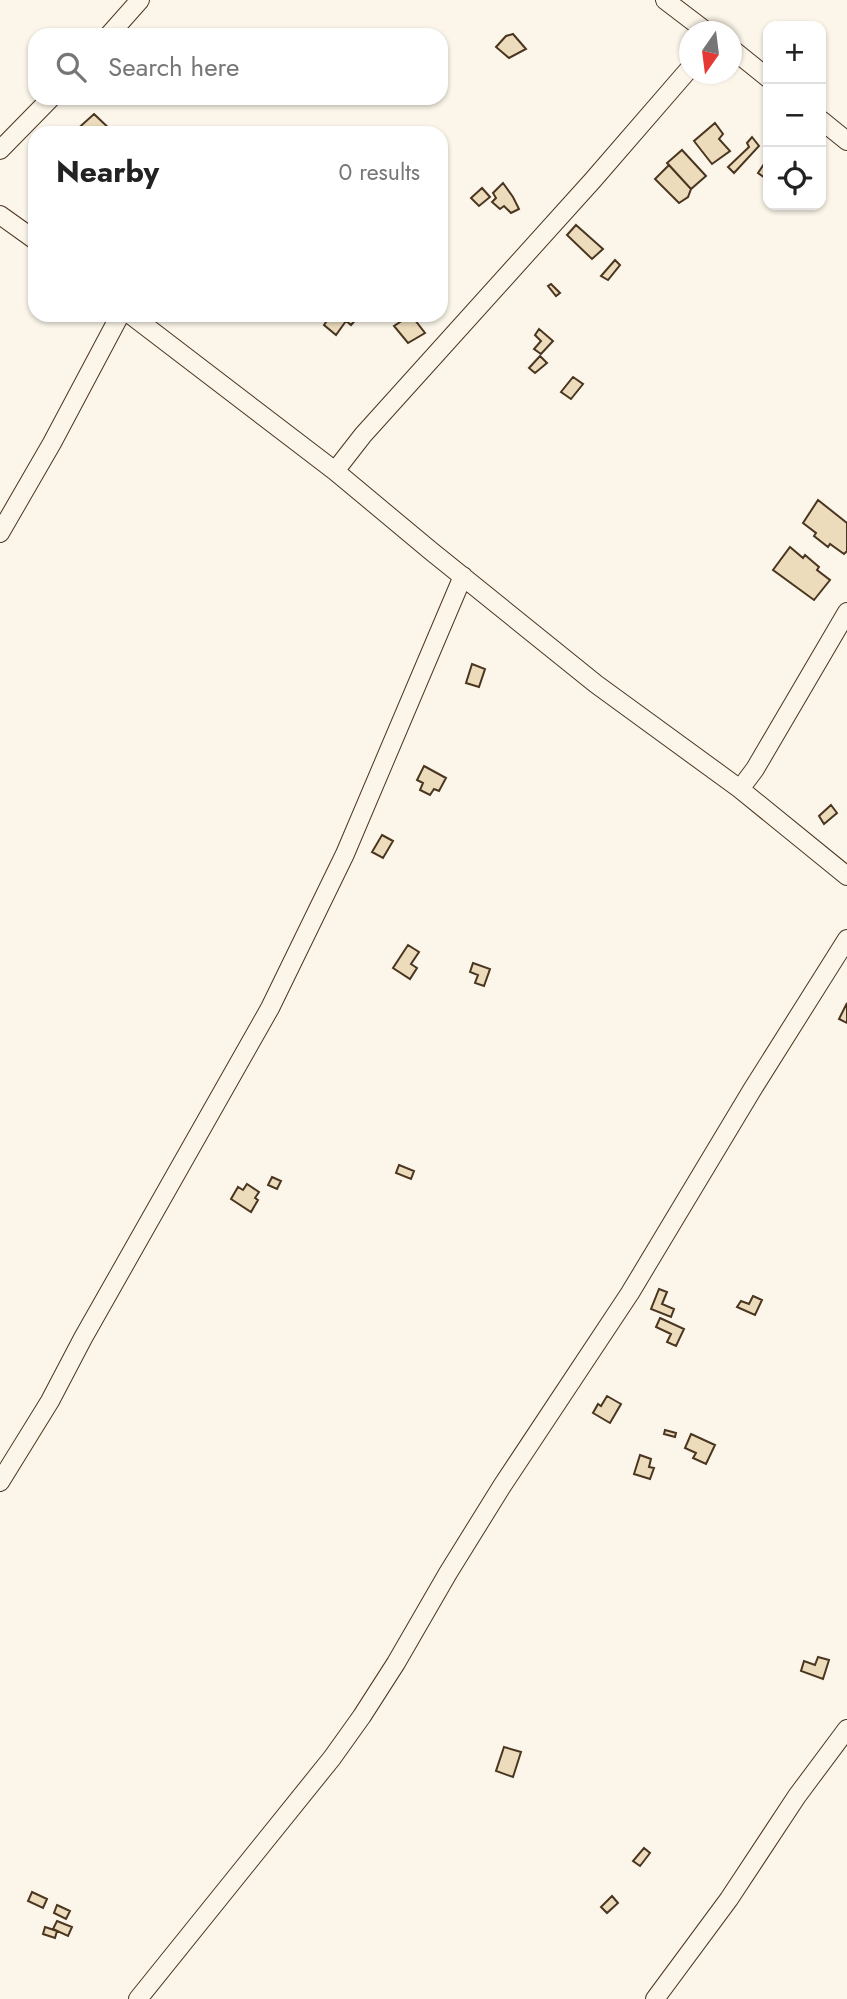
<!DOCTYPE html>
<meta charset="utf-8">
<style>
:root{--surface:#fff;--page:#f2f2f2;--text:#222;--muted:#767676;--line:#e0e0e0}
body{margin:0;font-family:Jost,sans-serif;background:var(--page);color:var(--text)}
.controls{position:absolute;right:21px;top:21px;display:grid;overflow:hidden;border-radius:14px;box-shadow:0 2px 5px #0004}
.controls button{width:63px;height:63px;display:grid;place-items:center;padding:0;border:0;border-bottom:2px solid var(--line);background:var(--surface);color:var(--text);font:35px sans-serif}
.compass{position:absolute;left:679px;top:21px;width:63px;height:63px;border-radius:50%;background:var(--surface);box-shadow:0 2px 5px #0004;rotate:194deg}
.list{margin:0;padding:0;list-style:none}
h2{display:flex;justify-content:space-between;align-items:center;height:91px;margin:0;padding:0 28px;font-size:30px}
h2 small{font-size:23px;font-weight:400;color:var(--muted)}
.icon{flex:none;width:38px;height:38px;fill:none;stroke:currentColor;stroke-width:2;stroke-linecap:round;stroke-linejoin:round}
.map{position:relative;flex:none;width:847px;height:1999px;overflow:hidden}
.search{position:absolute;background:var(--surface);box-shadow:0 2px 5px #0004;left:28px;top:28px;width:420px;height:77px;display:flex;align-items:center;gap:18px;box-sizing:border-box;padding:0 24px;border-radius:21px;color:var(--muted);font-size:26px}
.panel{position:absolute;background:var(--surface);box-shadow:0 2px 5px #0004;left:28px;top:126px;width:420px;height:196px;border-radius:21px}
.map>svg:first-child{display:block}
</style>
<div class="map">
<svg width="847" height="1999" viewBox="0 0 847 1999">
<rect width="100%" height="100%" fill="#fbf6e9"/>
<!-- building -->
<path fill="#ecdcbc" stroke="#4a3520" stroke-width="2" d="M 513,34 L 526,49 L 509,58 L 496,47 L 506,36 Z
M 94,114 L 114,133 L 73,133 Z
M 715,123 L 723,134 L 719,139 L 730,151 L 712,164 L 694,141 Z
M 752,137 L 759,146 L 734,173 L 728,167 L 749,147 L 747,143 Z
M 682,150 L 706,176 L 691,189 L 667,163 Z
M 768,158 L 768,180 L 758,173 Z
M 669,165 L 691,189 L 688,197 L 679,203 L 655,179 Z
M 503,183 L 513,197 L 519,209 L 511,213 L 504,206 L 500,209 L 492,202 L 496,198 L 493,193 Z
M 482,188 L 490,197 L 479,206 L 471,198 Z
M 576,225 L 603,249 L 592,259 L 567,235 Z
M 615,260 L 620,265 L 608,280 L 601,276 Z
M 551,284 L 560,293 L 556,296 L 548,286 Z
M 331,315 L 339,315 L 346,321 L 336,335 L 324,325 Z
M 339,315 L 360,315 L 351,325 Z
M 411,315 L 425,333 L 408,343 L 394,326 Z
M 539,329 L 553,341 L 541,354 L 534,349 L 541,341 L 535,335 Z
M 540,356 L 547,363 L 535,373 L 529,368 Z
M 573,377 L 583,384 L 571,399 L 561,392 Z
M 818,500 L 847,523 L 847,551 L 844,554 L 830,544 L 828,547 L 814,536 L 816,533 L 803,523 Z
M 790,547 L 803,558 L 805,555 L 819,567 L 817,570 L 830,580 L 814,600 L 773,570 Z
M 472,664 L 485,669 L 479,687 L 466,683 Z
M 424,766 L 446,778 L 439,791 L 434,789 L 430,795 L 420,790 L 423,783 L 417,780 Z
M 831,805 L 837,813 L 824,824 L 819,816 Z
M 382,835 L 393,841 L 383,858 L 372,852 Z
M 408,945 L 419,952 L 411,964 L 417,968 L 410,979 L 393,968 Z
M 473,963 L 490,969 L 484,986 L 475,983 L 478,975 L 470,972 Z
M 847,1003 L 847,1023 L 839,1019 Z
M 399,1165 L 414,1171 L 411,1179 L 396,1173 Z
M 272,1177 L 281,1181 L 277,1189 L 268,1185 Z
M 247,1184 L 259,1192 L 255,1198 L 258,1200 L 251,1212 L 231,1199 L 238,1187 L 243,1190 Z
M 659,1289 L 667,1292 L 662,1304 L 674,1309 L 671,1317 L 651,1309 Z
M 753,1296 L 762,1300 L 755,1315 L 737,1307 L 741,1301 L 749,1304 Z
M 660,1318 L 684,1329 L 676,1346 L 667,1342 L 671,1334 L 656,1327 Z
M 607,1396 L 621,1404 L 610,1423 L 593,1413 L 598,1404 L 601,1406 Z
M 665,1430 L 676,1433 L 675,1437 L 664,1434 Z
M 691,1434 L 715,1445 L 706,1464 L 693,1458 L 696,1453 L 685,1448 Z
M 640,1455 L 651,1459 L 649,1467 L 654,1468 L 650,1479 L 634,1474 Z
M 818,1657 L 829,1660 L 823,1679 L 801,1671 L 804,1661 L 815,1665 Z
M 504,1747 L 521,1752 L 513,1777 L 496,1771 Z
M 644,1848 L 650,1853 L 640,1866 L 633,1861 Z
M 32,1892 L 47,1899 L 43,1908 L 28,1901 Z
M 612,1896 L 618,1903 L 607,1913 L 601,1907 Z
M 57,1905 L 70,1911 L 66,1919 L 54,1913 Z
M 57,1921 L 72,1927 L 68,1936 L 53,1929 Z
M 45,1927 L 57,1931 L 55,1938 L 43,1934 Z"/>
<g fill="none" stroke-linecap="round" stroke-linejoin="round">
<defs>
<path id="minor" d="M 665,0 L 707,32
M 109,35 L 140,0
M 732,49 L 768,78
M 821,120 L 847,141
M 0,150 L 51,98
M 0,215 L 35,240
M 131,315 L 335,471 L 431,551 L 596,684 L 740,789 L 847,876
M 335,471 L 363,435 L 593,180 L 690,68
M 0,533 L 52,443 L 120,315
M 740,789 L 755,769 L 847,612
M 0,1482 L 50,1401 L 83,1338 L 270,1008 L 345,854 L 463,576
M 138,1999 L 332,1758 L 362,1716 L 396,1663 L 448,1573 L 502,1486 L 630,1293 L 752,1090 L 847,939
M 655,1999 L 729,1899 L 797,1796 L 847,1729"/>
</defs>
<!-- minor casing -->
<use href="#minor" stroke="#4a3520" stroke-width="20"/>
<!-- minor -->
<use href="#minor" stroke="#fbf6e9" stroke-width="18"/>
</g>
</svg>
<div class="controls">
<button>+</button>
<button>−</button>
<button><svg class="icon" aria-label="locate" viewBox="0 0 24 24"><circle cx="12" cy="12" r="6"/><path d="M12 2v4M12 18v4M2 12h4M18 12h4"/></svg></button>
</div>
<svg class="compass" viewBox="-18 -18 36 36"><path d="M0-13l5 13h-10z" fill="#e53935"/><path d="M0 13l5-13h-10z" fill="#767676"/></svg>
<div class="search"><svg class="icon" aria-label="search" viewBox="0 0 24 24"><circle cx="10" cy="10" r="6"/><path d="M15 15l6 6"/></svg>Search here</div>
<section class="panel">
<h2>Nearby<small>0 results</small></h2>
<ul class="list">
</ul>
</section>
</div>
